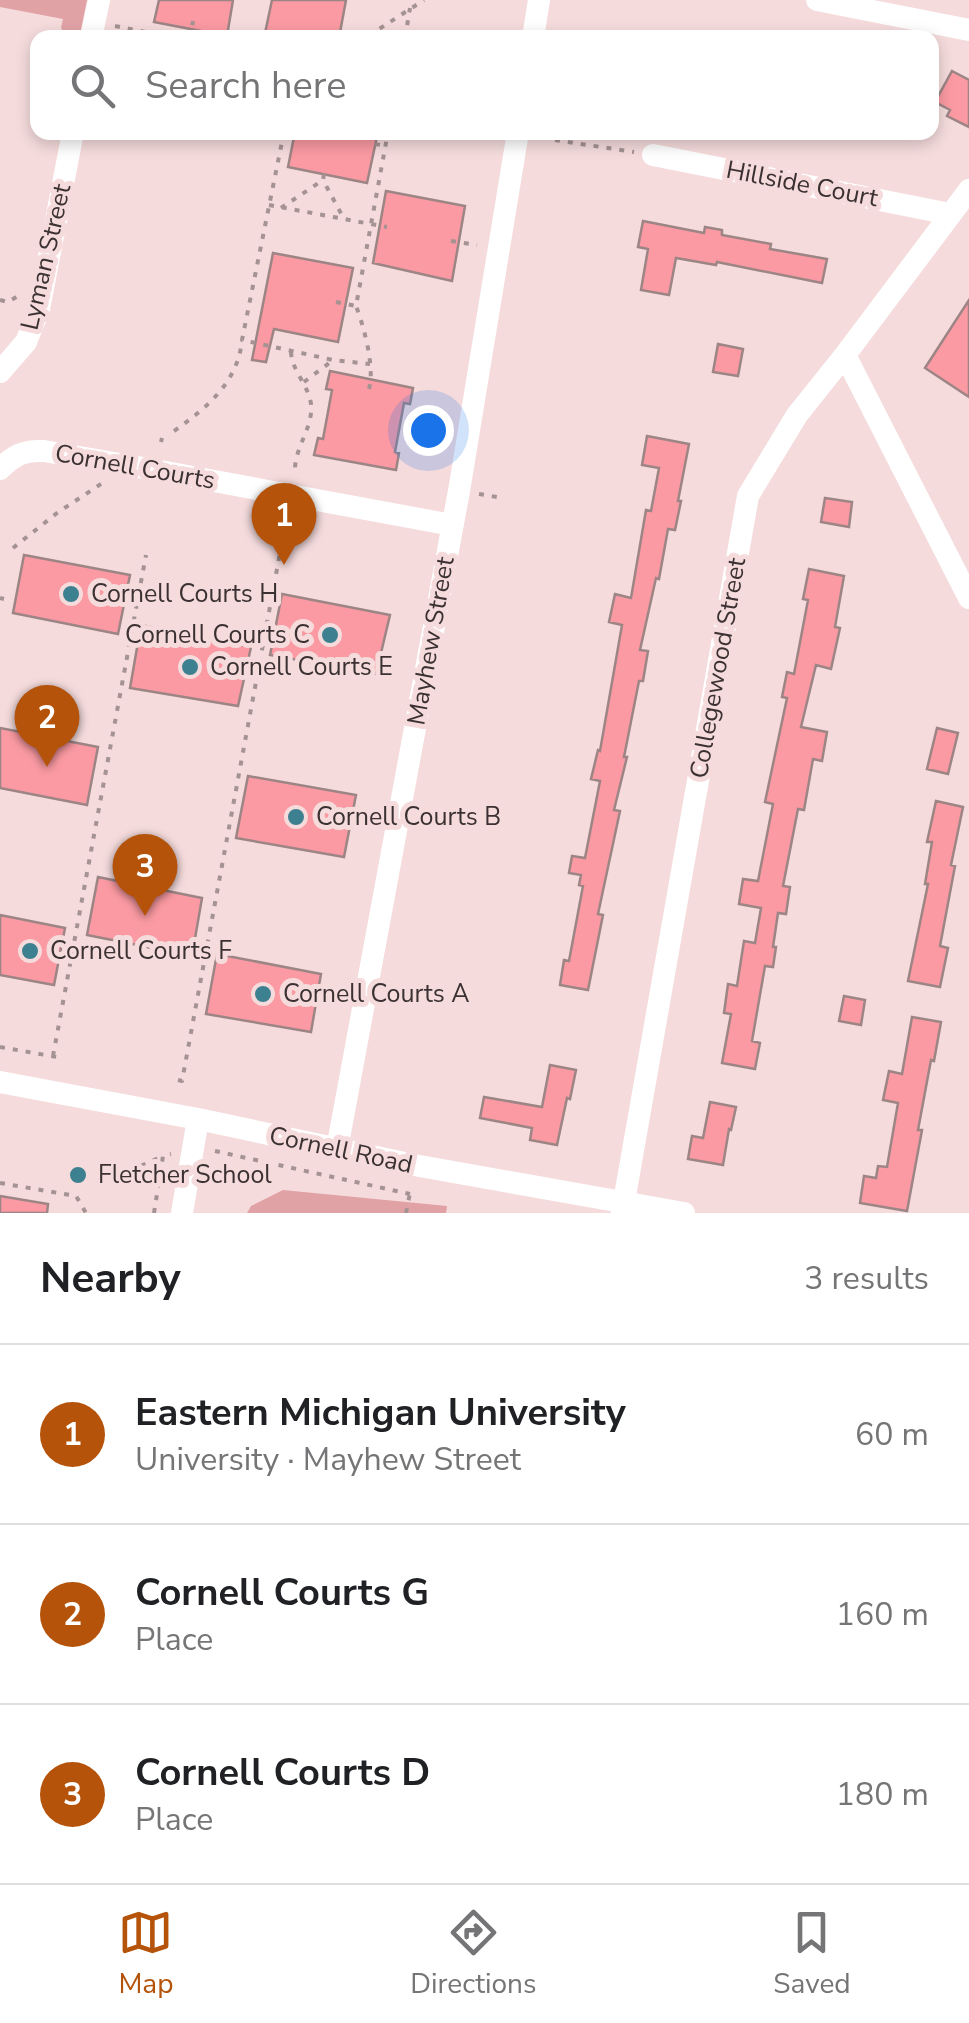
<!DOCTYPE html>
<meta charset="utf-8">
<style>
:root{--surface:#fff;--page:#f6f6f6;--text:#202124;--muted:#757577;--line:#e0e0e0;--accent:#b45309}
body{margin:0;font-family:"Nunito Sans",sans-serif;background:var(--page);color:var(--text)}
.you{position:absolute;left:428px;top:430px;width:35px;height:35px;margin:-25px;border:8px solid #fff;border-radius:50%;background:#1a73e8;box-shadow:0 0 0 15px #1a73e833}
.badge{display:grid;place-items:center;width:65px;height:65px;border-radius:50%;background:var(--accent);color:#fff;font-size:32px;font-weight:700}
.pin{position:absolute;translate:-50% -82px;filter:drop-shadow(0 2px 5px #0008)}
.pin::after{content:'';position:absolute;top:52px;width:35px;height:30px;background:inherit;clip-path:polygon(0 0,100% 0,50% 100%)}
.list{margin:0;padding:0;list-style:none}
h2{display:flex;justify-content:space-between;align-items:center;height:130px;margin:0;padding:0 40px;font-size:42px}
h2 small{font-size:32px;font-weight:400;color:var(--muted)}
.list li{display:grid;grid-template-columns:65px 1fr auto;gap:30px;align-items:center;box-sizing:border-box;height:180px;padding:0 40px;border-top:2px solid var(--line)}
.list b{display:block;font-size:38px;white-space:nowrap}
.list p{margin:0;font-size:32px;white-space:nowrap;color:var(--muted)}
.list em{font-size:32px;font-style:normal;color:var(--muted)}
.icon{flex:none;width:55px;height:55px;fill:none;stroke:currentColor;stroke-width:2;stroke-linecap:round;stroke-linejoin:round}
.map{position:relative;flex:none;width:969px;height:1213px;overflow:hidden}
.search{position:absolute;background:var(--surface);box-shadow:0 5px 15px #0003;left:30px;right:30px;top:30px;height:110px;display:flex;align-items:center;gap:25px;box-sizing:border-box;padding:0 35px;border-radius:20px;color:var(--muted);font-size:38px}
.sheet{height:670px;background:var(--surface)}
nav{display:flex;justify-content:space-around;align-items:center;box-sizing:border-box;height:140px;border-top:2px solid var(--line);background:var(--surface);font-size:28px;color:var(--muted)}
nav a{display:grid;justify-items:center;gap:5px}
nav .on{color:var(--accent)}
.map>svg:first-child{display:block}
</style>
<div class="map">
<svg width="969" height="1213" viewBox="0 0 969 1213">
<rect width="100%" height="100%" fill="#f5dbdc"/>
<!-- green -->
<path fill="#e1a2a6" d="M 0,0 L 87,0 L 80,34 L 65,33 L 61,28 L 63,19 L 0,7 Z
M 283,1190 L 447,1206 L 446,1213 L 247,1213 L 251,1206 Z"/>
<!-- building -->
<path fill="#fb9aa2" stroke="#9d8586" stroke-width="2.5" d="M 159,0 L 233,0 L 227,36 L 154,22 Z
M 272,0 L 346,0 L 339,38 L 264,38 Z
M 952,71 L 969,80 L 969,127 L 947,116 L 950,110 L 935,102 Z
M 295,132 L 378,132 L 367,183 L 288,167 Z
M 386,191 L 465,206 L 452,281 L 373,263 Z
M 643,221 L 704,233 L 705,227 L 722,230 L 722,235 L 771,244 L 770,249 L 827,259 L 822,283 L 717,262 L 716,265 L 676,258 L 669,295 L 641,290 L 648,249 L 638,247 Z
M 273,253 L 353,268 L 338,342 L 274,329 L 266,362 L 252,360 Z
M 969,300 L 969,397 L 925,368 Z
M 718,344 L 743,349 L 738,376 L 713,372 Z
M 330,371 L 413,388 L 410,404 L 404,403 L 395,452 L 399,453 L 396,470 L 314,455 L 318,438 L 323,439 L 332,390 L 326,389 Z
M 647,436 L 689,444 L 678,501 L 681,501 L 675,530 L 668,529 L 659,579 L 656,578 L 640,650 L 648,651 L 643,681 L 639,681 L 624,757 L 627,757 L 614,810 L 620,811 L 598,914 L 603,915 L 588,990 L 560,985 L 564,960 L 569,961 L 583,886 L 579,885 L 581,875 L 569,873 L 572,856 L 585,858 L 600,781 L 591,779 L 598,750 L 600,751 L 622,625 L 609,622 L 615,594 L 631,598 L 646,510 L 651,511 L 659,468 L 642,465 Z
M 825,498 L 852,502 L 849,527 L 821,522 Z
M 24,555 L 130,575 L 118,634 L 13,613 Z
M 809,569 L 844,576 L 835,627 L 840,628 L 831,669 L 816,665 L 801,727 L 827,732 L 822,761 L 813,759 L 804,810 L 798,809 L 783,886 L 790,887 L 786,914 L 778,913 L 773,947 L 776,947 L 773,967 L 765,966 L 752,1041 L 760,1043 L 755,1069 L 722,1063 L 731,1014 L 724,1013 L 728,984 L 737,986 L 744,941 L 755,943 L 761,908 L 739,904 L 743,879 L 758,881 L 773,804 L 765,802 L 787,698 L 782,697 L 787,672 L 794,674 L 808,600 L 803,599 Z
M 282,594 L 390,615 L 376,674 L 270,655 Z
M 141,625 L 251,647 L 238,706 L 130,688 Z
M 0,728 L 98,747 L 87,805 L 0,788 Z
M 937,728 L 958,733 L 948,774 L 927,769 Z
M 248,776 L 356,795 L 344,857 L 236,838 Z
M 936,801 L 963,807 L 951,865 L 955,866 L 940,946 L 948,948 L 940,987 L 908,981 L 928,884 L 925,884 L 932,842 L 927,842 Z
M 98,877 L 202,898 L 192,956 L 87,935 Z
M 0,915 L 65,928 L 54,985 L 0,975 Z
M 217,954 L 321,974 L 311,1032 L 206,1014 Z
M 844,996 L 865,1000 L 861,1025 L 839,1021 Z
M 912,1017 L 941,1022 L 934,1061 L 931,1060 L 918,1130 L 922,1130 L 907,1211 L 860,1203 L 864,1176 L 876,1178 L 878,1166 L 887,1167 L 898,1103 L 883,1100 L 889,1071 L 902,1074 Z
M 550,1065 L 576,1070 L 570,1099 L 567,1098 L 557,1145 L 530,1140 L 532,1128 L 480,1118 L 484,1097 L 542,1107 Z
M 710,1102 L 736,1107 L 731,1130 L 729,1129 L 723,1165 L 688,1159 L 692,1136 L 703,1138 Z
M 0,1196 L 48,1204 L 47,1213 L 0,1213 Z"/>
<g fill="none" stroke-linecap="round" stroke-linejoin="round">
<!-- path -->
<path stroke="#a59293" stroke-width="4" stroke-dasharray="5 8" stroke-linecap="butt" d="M 115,26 L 177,38
M 190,38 L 193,21
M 371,38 L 376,31 L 424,0
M 405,38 L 410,8
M 284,132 L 242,340 L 333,360 L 370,364
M 555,140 L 634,152
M 375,144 L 386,146
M 324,174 L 323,180 L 344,219
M 269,205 L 387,227
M 281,208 L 323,180
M 451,241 L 477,245
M 0,300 L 8,302 L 18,296
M 336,302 L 356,306
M 291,352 C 292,374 314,389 311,413 C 309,432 296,448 295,468
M 304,382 L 332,361
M 369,389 C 375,367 364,327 356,306 L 388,132
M 174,431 C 207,408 238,382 242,340
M 161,442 L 162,438
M 479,494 L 497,497
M 13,548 L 57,513 L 104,482
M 0,598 L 4,599
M 0,1047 L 57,1057
M 53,1056 L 146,555
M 178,1080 L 182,1081 L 287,515
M 215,1151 L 410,1194
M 129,1171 L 161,1157
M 0,1183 L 76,1196 L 86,1213
M 154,1213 L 163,1156 L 171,1154
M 406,1213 L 410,1193"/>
<!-- minor -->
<path stroke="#fff" stroke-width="22" d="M 817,0 L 969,30
M 91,38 L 99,0
M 533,38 L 539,0
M 653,155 L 950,214
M 845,355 L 969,598
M 0,372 L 26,342 L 39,309 L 73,132
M 0,469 C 14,455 24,450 44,451 L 155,470 L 452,525
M 0,1082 L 198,1119 L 414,1165 L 684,1213
M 337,1149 L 459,491 L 518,132
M 182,1213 L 198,1119
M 622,1213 L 748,496 L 797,415 L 845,355 L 969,190"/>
</g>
<!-- markers -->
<g fill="#3d8090" stroke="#f5dbdc" stroke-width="4">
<circle cx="71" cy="594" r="10"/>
<circle cx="330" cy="635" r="10"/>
<circle cx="190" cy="667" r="10"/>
<circle cx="296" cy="817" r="10"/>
<circle cx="30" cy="951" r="10"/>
<circle cx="263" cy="994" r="10"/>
<circle cx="78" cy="1175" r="10"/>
</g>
<g text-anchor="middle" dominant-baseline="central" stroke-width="10" stroke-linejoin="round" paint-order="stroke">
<!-- street labels -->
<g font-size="25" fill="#3b3132" stroke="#f5dbdc">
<text transform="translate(802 184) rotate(11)">Hillside Court</text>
<text transform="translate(46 257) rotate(-77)">Lyman Street</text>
<text transform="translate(135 467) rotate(10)">Cornell Courts</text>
<text transform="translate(431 641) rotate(-80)">Mayhew Street</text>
<text transform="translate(718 668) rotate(-80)">Collegewood Street</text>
<text transform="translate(341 1150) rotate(12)">Cornell Road</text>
</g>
<!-- poi labels -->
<g font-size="25" fill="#3b3132" stroke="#f5dbdc" text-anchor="start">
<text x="91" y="594">Cornell Courts H</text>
<text x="310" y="635" text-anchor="end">Cornell Courts C</text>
<text x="210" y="667">Cornell Courts E</text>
<text x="316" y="817">Cornell Courts B</text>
<text x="50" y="951">Cornell Courts F</text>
<text x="283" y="994">Cornell Courts A</text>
<text x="98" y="1175">Fletcher School</text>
</g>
</g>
</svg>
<div class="you"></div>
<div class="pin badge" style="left:284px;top:565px">1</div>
<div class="pin badge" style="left:47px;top:767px">2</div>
<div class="pin badge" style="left:145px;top:916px">3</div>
<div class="search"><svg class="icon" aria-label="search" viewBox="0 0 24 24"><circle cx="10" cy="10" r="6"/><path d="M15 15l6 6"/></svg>Search here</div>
</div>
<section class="sheet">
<h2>Nearby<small>3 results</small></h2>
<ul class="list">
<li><span class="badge">1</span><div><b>Eastern Michigan University</b><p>University · Mayhew Street</p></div><em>60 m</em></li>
<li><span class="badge">2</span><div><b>Cornell Courts G</b><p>Place</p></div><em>160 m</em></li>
<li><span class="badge">3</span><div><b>Cornell Courts D</b><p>Place</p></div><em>180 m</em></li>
</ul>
</section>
<nav>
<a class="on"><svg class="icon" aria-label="map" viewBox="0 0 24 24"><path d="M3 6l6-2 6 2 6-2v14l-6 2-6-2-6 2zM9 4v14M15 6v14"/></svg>Map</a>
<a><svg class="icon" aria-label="directions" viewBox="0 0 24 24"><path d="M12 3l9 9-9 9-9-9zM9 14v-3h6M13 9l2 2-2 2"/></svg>Directions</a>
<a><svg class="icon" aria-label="saved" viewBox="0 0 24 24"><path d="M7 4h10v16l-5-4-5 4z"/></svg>Saved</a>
</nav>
